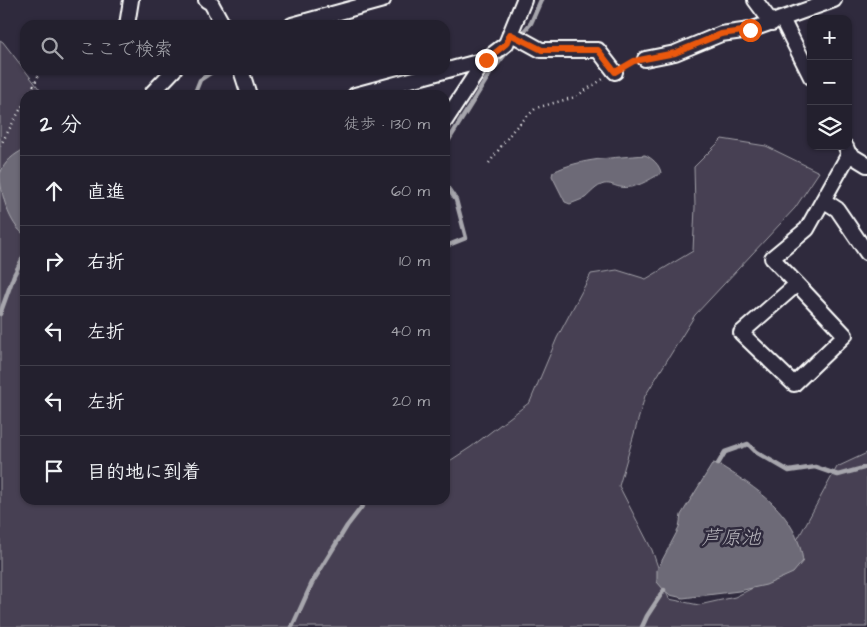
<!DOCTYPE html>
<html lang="ja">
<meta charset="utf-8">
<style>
:root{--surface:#23202e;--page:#2f2d3a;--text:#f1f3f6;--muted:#a3a3aa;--line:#403e4a}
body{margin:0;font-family:"Architects Daughter","Klee One",sans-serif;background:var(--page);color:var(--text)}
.controls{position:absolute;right:15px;top:15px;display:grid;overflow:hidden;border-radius:10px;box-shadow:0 1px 4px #0004}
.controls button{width:45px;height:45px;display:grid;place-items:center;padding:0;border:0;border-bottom:1px solid var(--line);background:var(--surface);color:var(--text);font:25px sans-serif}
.stop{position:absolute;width:15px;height:15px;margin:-11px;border:4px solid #ea580c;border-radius:50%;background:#fff}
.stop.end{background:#ea580c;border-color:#fff;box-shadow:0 1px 5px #0008}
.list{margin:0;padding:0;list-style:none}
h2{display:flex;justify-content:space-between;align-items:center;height:65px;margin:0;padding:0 20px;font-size:21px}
h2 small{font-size:16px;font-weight:400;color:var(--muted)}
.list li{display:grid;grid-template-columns:32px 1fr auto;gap:15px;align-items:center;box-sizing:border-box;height:70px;padding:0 20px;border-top:1px solid var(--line)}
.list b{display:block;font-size:19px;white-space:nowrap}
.list em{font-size:16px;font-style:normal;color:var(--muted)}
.icon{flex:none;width:28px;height:28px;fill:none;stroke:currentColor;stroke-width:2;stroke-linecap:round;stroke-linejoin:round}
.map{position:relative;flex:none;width:867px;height:627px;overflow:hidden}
.search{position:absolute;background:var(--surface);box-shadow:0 1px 4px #0004;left:20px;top:20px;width:430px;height:55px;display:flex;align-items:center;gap:12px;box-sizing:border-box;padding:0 18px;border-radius:15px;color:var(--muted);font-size:19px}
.panel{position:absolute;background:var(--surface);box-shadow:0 1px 4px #0004;left:20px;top:90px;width:430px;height:415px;border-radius:15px}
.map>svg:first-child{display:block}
</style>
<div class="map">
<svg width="867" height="627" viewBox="0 0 867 627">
<rect width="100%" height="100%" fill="#2f2a3d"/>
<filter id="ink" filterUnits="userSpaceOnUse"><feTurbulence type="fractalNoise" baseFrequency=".02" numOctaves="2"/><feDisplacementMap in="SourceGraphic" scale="10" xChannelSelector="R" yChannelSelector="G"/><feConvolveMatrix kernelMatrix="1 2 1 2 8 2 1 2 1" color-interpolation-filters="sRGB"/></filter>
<g filter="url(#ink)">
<!-- green -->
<path fill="#464152" stroke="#a2a0a8" d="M 0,40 L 3,42 L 44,95 L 25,95 L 25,500 L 445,500 L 445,464 L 471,447 L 530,402 L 557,338 L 591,274 L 617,270 L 646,279 L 693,251 L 695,207 L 694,167 L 722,139 L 766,146 L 819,172 L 795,208 L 695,315 L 645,396 L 619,486 L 652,550 L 669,599 L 699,605 L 735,597 L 778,575 L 837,467 L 867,453 L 867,627 L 0,627 Z"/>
<!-- water -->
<path fill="#6d6a77" stroke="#a7a6ad" d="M 25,149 L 25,235 C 9,225 0,192 0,174 C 4,162 14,154 25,149 Z
M 645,155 C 652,158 660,165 661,173 C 649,180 634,190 620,187 C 614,186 611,183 604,184 C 596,186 591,193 585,198 C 580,200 575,202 570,204 L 565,202 L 552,176 L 553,172 C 581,158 614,158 645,155 Z
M 713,463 L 718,464 C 756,488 797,513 803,561 L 793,573 L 766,585 L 739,591 L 683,598 L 670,595 L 664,590 L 657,582 L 657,570 L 679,528 L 681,515 Z"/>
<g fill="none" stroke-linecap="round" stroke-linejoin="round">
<!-- stream -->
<path stroke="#a7a6ad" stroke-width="4.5" d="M 520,36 L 531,23 L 541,0
M 194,95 L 200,80 L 215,70
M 445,146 L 491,72 L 510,48
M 445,184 L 456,200 L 466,238 L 446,246
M 0,314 L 14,275 L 25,254
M 718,464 L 725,452 L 748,444 L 756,452 L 789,471 L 815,467 L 838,475 L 867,467
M 292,627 L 312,583 L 347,526 L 367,500
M 642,627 L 647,616 L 664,590"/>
<defs>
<path id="street" d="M 206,0 L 211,3 L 223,25
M 755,0 L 772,23
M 782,19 L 811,77
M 127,25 L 131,0
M 292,25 L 383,0
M 510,33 L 541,50 L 598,50 L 615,72
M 645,59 L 675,53 L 721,34 L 750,30 L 834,0
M 241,70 L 249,95
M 153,92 L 174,70
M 355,95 L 485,60
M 445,121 L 485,60 L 506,44 L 524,0
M 846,147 L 849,154 L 867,165
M 823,200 L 837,209 L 867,253
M 797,284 L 845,335 L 794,384 L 741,333 L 797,284 L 772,258 L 807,229 L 849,154"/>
</defs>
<!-- street casing -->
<use href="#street" stroke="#fff" stroke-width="18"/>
<!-- path -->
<path stroke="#fff" stroke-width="2.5" stroke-dasharray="1 4" stroke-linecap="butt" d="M 29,95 L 41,70
M 0,146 L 25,101
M 489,163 L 514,129 L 536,108 L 575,97 L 603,79
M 445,192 L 446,194 L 445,197"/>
<!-- street -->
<use href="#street" stroke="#2f2a3d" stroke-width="14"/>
</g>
</g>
<g fill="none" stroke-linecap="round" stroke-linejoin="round" filter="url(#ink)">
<!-- route -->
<path stroke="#ea580c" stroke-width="6" d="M 486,60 L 506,44 L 510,34 L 542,50 L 598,50 L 615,72 L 634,61 L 675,53 L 721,34 L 750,30"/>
</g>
<g text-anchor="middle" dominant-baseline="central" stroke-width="5" stroke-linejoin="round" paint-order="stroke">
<!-- water labels -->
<g font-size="20" font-style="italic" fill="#b6b4bb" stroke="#2f2a3d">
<text x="731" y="538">芦原池</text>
</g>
</g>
</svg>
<div class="controls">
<button>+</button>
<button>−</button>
<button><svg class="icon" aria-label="layers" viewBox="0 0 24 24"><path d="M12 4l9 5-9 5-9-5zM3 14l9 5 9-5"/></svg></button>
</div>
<div class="stop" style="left:750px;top:30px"></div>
<div class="stop end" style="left:486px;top:60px"></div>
<div class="search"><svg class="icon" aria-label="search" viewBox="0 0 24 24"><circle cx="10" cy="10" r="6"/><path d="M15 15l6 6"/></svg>ここで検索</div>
<section class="panel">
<h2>2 分<small>徒歩 · 130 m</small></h2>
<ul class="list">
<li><svg class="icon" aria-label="ahead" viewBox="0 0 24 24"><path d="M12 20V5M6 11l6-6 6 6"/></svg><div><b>直進</b></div><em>60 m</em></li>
<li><svg class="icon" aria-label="right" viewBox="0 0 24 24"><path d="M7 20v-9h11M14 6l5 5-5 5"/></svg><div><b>右折</b></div><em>10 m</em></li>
<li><svg class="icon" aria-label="left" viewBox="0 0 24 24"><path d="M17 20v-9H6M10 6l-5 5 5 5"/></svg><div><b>左折</b></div><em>40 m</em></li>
<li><svg class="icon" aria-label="left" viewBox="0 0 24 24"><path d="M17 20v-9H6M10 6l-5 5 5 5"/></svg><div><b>左折</b></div><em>20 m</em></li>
<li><svg class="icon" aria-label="arrive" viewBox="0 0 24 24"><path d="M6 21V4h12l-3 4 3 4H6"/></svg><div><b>目的地に到着</b></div></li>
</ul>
</section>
</div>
